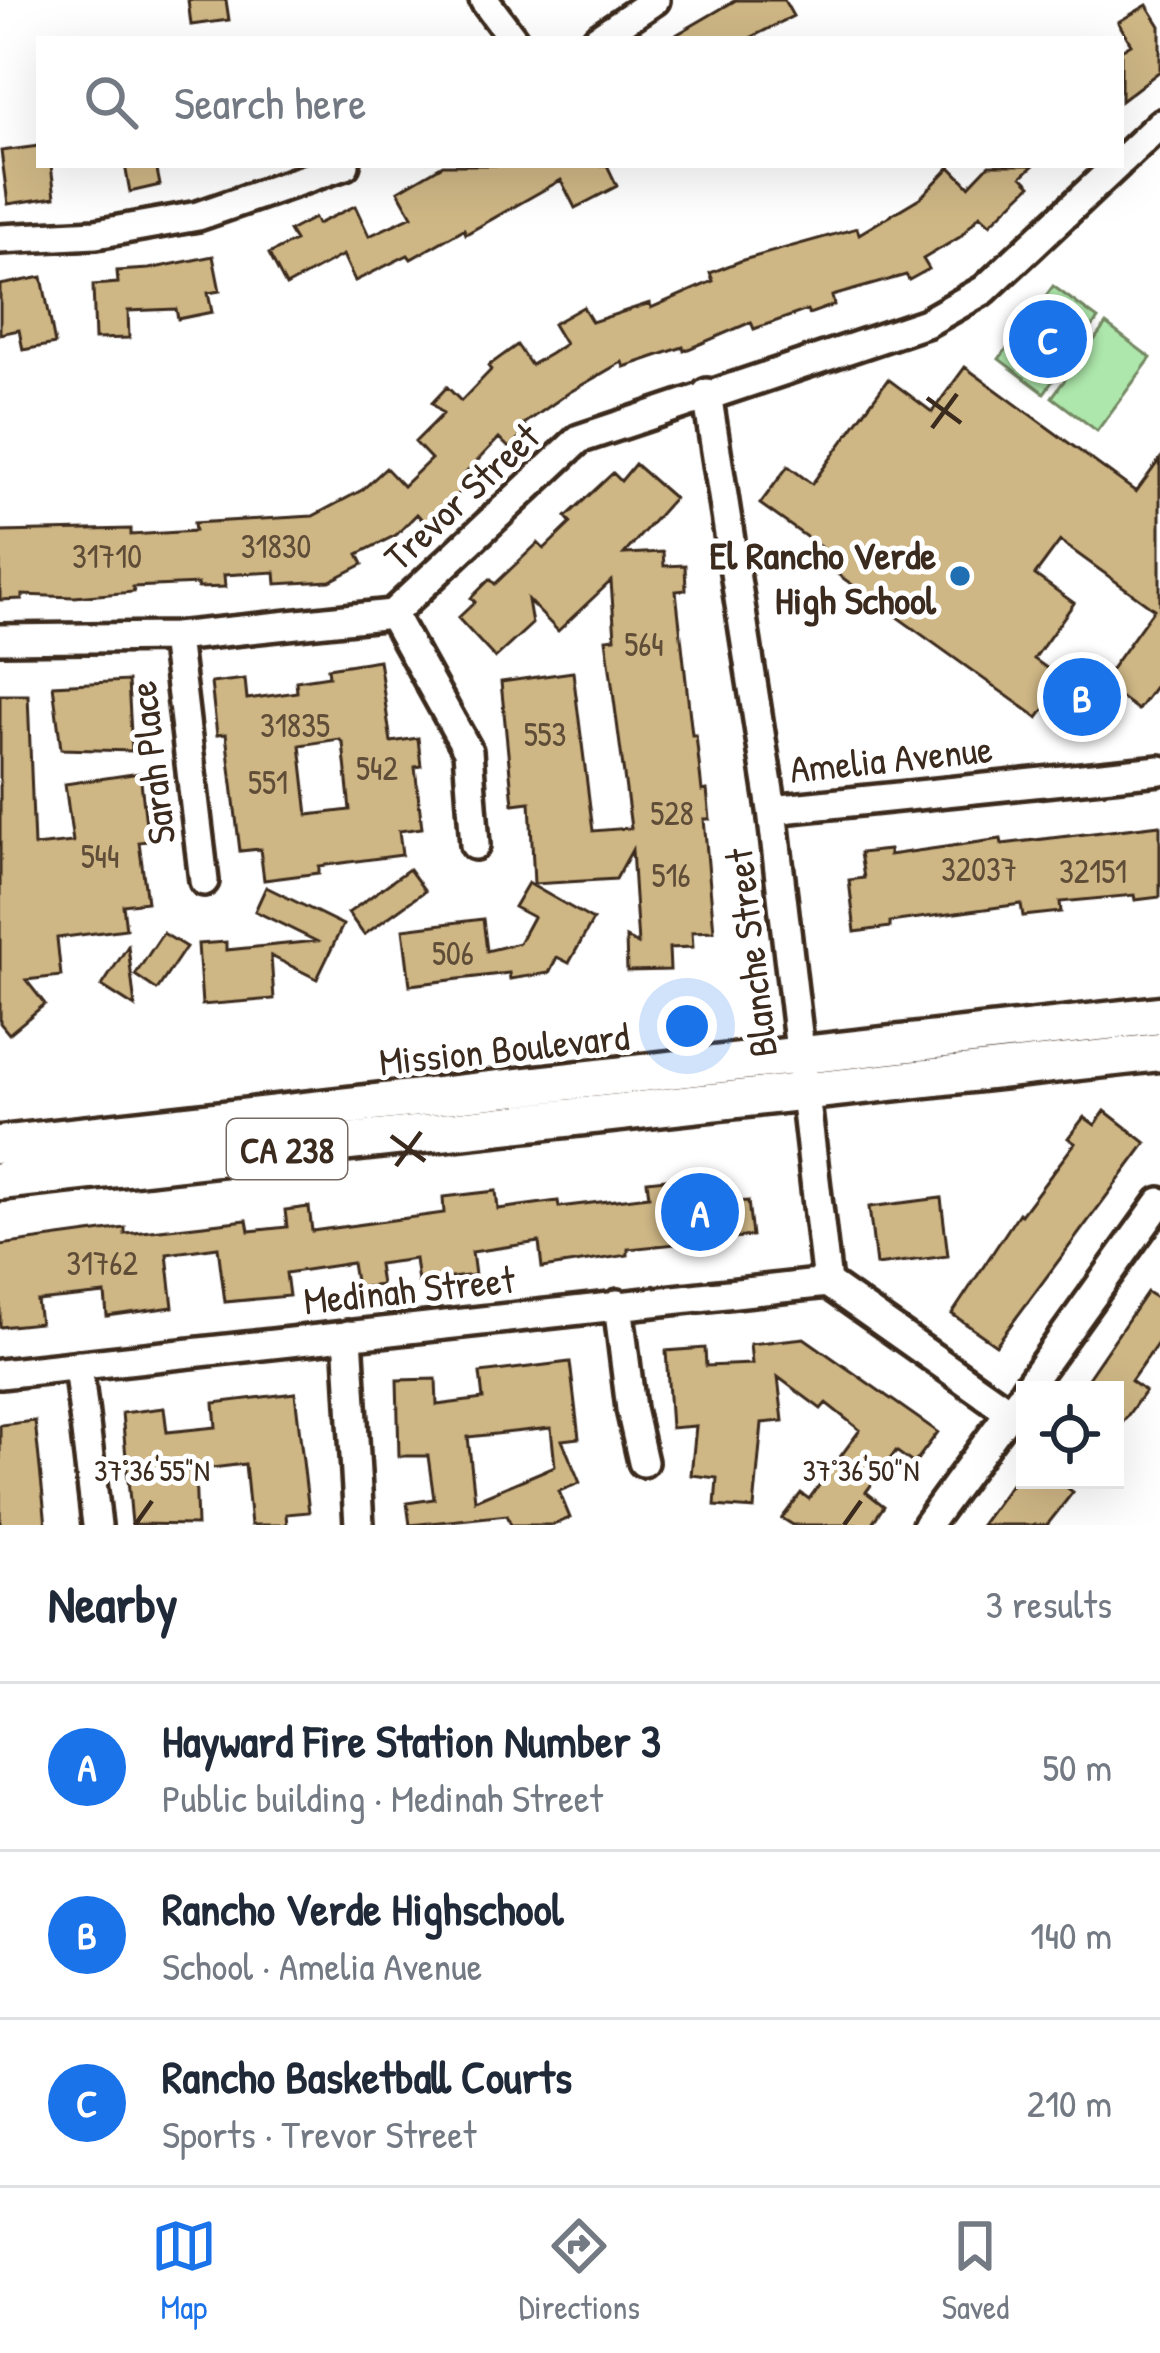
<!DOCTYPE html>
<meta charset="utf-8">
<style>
:root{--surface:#fff;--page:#f6f6f7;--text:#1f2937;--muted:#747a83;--line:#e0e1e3;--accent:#1a73e8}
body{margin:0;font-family:"Patrick Hand",sans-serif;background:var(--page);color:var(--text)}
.controls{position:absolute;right:36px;bottom:36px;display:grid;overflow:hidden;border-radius:0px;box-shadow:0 12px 48px #0002}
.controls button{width:108px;height:108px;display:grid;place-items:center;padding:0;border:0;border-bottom:3px solid var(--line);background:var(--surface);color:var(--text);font:60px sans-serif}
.you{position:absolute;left:687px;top:1026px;width:42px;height:42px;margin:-30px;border:9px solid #fff;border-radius:50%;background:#1a73e8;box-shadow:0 0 0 18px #1a73e833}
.badge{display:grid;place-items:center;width:78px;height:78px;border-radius:50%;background:var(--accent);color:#fff;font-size:39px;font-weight:700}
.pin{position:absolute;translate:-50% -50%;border:6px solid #fff;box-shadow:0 3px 12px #0006}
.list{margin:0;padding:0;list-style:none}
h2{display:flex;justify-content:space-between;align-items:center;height:156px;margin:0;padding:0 48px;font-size:51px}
h2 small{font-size:39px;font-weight:400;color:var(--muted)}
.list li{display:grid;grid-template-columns:78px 1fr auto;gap:36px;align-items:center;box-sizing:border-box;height:168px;padding:0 48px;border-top:3px solid var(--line)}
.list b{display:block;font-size:45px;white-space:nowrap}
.list p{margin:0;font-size:39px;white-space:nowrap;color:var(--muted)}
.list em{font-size:39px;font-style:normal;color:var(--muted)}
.icon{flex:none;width:66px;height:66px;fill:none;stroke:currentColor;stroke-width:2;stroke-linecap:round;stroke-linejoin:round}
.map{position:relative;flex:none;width:1160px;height:1525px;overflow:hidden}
.search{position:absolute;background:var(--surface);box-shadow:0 12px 48px #0002;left:36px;right:36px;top:36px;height:132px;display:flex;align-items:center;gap:30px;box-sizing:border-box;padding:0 42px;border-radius:0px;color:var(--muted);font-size:45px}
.sheet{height:660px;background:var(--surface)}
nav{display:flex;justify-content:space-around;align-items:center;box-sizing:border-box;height:168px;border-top:3px solid var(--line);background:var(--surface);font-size:33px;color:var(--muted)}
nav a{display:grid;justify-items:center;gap:6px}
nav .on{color:var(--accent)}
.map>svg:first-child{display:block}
</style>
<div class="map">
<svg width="1160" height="1525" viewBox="0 0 1160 1525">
<rect width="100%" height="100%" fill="#fff"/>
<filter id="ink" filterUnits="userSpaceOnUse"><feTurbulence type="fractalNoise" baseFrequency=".00833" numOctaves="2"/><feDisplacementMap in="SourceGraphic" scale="24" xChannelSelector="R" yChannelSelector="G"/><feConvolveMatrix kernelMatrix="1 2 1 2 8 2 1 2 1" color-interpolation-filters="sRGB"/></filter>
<g filter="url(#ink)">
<!-- pitch -->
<path fill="#ade7ab" stroke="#748864" stroke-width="3" d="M 1053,286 L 1098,319 L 1044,393 L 999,359 Z
M 1106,324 L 1151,358 L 1097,431 L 1052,397 Z"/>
<!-- building -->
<path fill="#ceb685" stroke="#3b2a1e" stroke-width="3" fill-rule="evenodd" d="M 188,0 L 226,0 L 229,20 L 191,25 Z
M 736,0 L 784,0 L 793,16 L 748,39 L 669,39 Z
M 1147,5 L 1160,26 L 1160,71 L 1121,101 L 1121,50 L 1131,44 L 1118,22 Z
M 39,146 L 39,166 L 51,165 L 55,197 L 8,204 L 1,151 Z
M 125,165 L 156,165 L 160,185 L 130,192 Z
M 443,165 L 607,165 L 617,186 L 575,208 L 561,180 L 466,234 L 464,229 L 411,259 L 408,255 L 355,281 L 343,255 L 286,286 L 269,254 L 295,241 L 289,231 L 314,218 L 317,224 L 355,206 L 369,236 L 412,216 L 398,191 Z
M 989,165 L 1034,165 L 1022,176 L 1031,185 L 990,224 L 980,215 L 960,237 L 923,259 L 929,269 L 909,280 L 906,275 L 832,296 L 834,305 L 809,314 L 807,310 L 754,329 L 751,322 L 684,351 L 683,347 L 624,367 L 622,362 L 570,392 L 524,424 L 528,429 L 509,448 L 499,438 L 461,478 L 467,485 L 426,524 L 417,514 L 396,535 L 358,554 L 363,564 L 330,581 L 276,584 L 275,572 L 224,575 L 225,587 L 198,588 L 198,584 L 133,587 L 134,592 L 74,597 L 22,595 L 22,599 L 0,600 L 0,532 L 131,529 L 131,535 L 195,531 L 194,523 L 313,516 L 362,490 L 386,468 L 403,486 L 431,459 L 415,442 L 443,414 L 432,403 L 447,387 L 461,401 L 491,370 L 488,366 L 517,345 L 531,365 L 550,354 L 565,344 L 553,324 L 583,307 L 592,322 L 650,303 L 651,308 L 713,281 L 710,273 L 743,260 L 857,228 L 859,234 L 921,197 L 950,167 L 969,186 Z
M 213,256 L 220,291 L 208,293 L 212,312 L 178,319 L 176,309 L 128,311 L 129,338 L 95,339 L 93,285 L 118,283 L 117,271 L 149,269 Z
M 42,277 L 55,344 L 23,350 L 19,330 L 0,334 L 0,285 Z
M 965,367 L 1136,492 L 1160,459 L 1160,680 L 1138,710 L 1101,683 L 1154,609 L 1060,541 L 1035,575 L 1074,603 L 1034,659 L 1065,681 L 1038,718 L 819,561 L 826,551 L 760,504 L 788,466 L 812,484 L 888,379 L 932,412 Z
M 635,464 L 674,498 L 624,554 L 663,552 L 664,566 L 685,565 L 686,590 L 676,591 L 692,735 L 696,735 L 702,791 L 707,790 L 710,819 L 704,819 L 714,931 L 692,932 L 693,947 L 669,948 L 670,970 L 627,971 L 626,938 L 638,944 L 632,850 L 616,879 L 534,884 L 530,802 L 513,804 L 501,682 L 573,672 L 593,831 L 631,828 L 606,639 L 615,638 L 611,581 L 558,631 L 528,600 L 532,624 L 495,658 L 458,618 L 475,602 L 471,598 L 490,579 L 495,584 L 538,543 L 544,549 L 571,523 L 566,517 L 613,473 L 621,481 Z
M 379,660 L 391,742 L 418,738 L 421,766 L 415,767 L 422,828 L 399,831 L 402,855 L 319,866 L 319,873 L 264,880 L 260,849 L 240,851 L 226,734 L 217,735 L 211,683 L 245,679 L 247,699 L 297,692 L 296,681 L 329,676 L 328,668 ZM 339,739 L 343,743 L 350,810 L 308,815 L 300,745 Z
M 128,681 L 132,751 L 61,749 L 53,685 Z
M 0,695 L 28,695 L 34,846 L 73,842 L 65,784 L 140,773 L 148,841 L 139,842 L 147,902 L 123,905 L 126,929 L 57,938 L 61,976 L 26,980 L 45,1004 L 9,1034 L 0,1023 Z
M 1160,825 L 1160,897 L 1135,900 L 1134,895 L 1060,902 L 1061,912 L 1023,916 L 1021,904 L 890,922 L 890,927 L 855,932 L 849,880 L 864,878 L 860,853 L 889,850 L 889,855 L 1001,839 L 1002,844 Z
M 409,869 L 425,891 L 364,935 L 348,913 Z
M 528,883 L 593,920 L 569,963 L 557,957 L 549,973 L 510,979 L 509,973 L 410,985 L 403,929 L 483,919 L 487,951 L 519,943 L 533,917 L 514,907 Z
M 266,887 L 343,925 L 317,979 L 271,956 L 274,999 L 202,1005 L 198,944 L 226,942 L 226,950 L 316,941 L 255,911 Z
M 163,933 L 186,947 L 157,990 L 135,975 Z
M 128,946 L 135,1007 L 102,986 Z
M 1105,1111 L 1146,1143 L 996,1345 L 952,1314 L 1019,1213 L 1021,1215 L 1075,1143 L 1068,1138 L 1084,1117 L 1095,1125 Z
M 702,1175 L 703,1190 L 730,1187 L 732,1202 L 748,1201 L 752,1236 L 628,1249 L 628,1255 L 542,1268 L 539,1242 L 472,1252 L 475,1275 L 418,1282 L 415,1259 L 378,1264 L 381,1285 L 356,1288 L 352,1263 L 286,1273 L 289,1296 L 225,1302 L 218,1247 L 167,1254 L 173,1307 L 107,1316 L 105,1294 L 37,1301 L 40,1323 L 0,1327 L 0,1245 L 125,1228 L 125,1234 L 247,1220 L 249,1231 L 287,1227 L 285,1210 L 309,1207 L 312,1231 L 444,1213 L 443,1197 L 496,1191 L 498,1209 L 558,1201 L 559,1207 L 649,1196 L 647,1181 Z
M 941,1198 L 948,1256 L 876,1265 L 869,1207 Z
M 1147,1292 L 1160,1300 L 1160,1340 L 1131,1381 L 1145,1391 L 1115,1433 L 1115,1390 L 1080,1390 Z
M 804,1338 L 938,1432 L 914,1464 L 896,1451 L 866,1492 L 884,1506 L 871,1525 L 793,1525 L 782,1518 L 801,1493 L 809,1499 L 860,1430 L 826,1403 L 821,1409 L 778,1377 L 783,1421 L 762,1423 L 754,1509 L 715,1506 L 717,1478 L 691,1475 L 696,1426 L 671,1428 L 666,1351 L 705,1348 L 706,1366 L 752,1364 L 750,1344 Z
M 570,1362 L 579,1438 L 562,1440 L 580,1483 L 559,1491 L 570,1518 L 553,1525 L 511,1525 L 507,1515 L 410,1525 L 407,1503 L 434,1499 L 428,1456 L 399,1456 L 397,1380 L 436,1379 L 437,1405 L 483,1399 L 480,1373 ZM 551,1428 L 555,1466 L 475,1500 L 468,1437 Z
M 295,1393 L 309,1512 L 286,1514 L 287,1525 L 251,1525 L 245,1464 L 195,1470 L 197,1525 L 132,1524 L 122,1413 L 164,1408 L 167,1432 L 216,1427 L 214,1403 Z
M 35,1421 L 46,1525 L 0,1525 L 0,1425 Z
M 1014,1480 L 1057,1480 L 1073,1492 L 1047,1525 L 981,1525 Z"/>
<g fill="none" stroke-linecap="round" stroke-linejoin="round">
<defs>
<path id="minor" d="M 484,0 L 513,39
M 597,39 L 655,0
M 1121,161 L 1160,124
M 0,239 L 96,234 L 198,216 L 345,165
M 707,393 L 772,810 L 827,1283 L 1010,1412
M 392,614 L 468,751 L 475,845
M 175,637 L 204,881
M 0,639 L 175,637 L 392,614 L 579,439 L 926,323 L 984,290 L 1117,165
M 772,810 L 1160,770
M 618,1304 L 631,1409 L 643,1462
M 348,1335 L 359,1525
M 78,1365 L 97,1525
M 0,1374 L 827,1283
M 1025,1390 L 1160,1202
M 927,1525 L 1020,1398"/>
<path id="major" d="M 0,1145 L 1160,1015
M 0,1181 L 1160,1052"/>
</defs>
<!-- minor casing -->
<use href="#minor" stroke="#3b2a1e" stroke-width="36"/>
<!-- major casing -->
<use href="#major" stroke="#3b2a1e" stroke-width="45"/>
<!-- minor -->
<use href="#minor" stroke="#fff" stroke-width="27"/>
<!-- major -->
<use href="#major" stroke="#fff" stroke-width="36"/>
</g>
</g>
<!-- ticks -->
<path fill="none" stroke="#3b2a1e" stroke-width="4.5" d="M 927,398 L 961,423M 932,428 L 957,394M 391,1136 L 425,1161M 396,1166 L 421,1132M 135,1525 L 152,1501M 844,1525 L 861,1501"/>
<!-- markers -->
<circle fill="#1f6fb2" stroke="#fff" stroke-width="4.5" cx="960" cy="576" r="12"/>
<g text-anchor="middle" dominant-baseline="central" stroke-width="10" stroke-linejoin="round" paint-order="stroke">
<!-- number labels -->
<g font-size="33" fill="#604d38">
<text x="276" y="546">31830</text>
<text x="107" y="556">31710</text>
<text x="644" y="644">564</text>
<text x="295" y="725">31835</text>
<text x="545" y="734">553</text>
<text x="377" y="768">542</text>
<text x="268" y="782">551</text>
<text x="672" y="813">528</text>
<text x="100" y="856">544</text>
<text x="979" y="869">32037</text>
<text x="1093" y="871">32151</text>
<text x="671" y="875">516</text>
<text x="453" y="953">506</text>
<text x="102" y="1263">31762</text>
</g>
<!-- shield labels -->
<rect fill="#fff" stroke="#766a62" stroke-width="3" x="227" y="1119" width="120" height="60" rx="9"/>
<g font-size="36" font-weight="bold" fill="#3b2a1e">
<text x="287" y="1149">CA 238</text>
</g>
<!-- street labels -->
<g font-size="39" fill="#3b2a1e" stroke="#fff">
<text transform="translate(461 496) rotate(-43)">Trevor Street</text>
<text transform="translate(891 758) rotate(-6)">Amelia Avenue</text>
<text transform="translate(151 763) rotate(-97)">Sarah Place</text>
<text transform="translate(750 953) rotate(-97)">Blanche Street</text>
<text transform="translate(504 1048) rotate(-6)">Mission Boulevard</text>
<text transform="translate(409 1289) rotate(-6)">Medinah Street</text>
</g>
<!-- poi labels -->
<g font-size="39" font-weight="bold" fill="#3b2a1e" stroke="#fff" text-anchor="end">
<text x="936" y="554">El Rancho Verde<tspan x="936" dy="45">High School</tspan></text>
</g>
</g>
<g font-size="30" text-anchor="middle" fill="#3b2a1e" stroke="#fff" stroke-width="10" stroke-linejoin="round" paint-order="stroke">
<text x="152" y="1481">37°36'55"N</text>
<text x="861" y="1481">37°36'50"N</text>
</g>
</svg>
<div class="controls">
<button><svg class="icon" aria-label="locate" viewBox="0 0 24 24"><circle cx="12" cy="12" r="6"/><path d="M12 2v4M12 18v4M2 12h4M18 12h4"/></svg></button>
</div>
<div class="you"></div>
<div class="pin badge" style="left:700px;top:1212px">A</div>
<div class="pin badge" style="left:1082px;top:697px">B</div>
<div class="pin badge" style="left:1048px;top:339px">C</div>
<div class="search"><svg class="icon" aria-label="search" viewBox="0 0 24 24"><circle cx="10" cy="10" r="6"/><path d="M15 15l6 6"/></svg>Search here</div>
</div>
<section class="sheet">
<h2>Nearby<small>3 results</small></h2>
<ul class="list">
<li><span class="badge">A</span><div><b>Hayward Fire Station Number 3</b><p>Public building · Medinah Street</p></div><em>50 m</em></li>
<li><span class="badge">B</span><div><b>Rancho Verde Highschool</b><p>School · Amelia Avenue</p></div><em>140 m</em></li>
<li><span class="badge">C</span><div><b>Rancho Basketball Courts</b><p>Sports · Trevor Street</p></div><em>210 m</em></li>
</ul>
</section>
<nav>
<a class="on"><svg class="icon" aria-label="map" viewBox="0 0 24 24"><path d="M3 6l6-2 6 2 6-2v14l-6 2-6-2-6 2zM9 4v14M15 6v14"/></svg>Map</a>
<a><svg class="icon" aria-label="directions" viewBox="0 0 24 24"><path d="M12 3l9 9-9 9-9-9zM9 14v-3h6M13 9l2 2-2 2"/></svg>Directions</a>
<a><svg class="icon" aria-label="saved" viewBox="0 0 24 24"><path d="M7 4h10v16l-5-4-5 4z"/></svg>Saved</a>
</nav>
